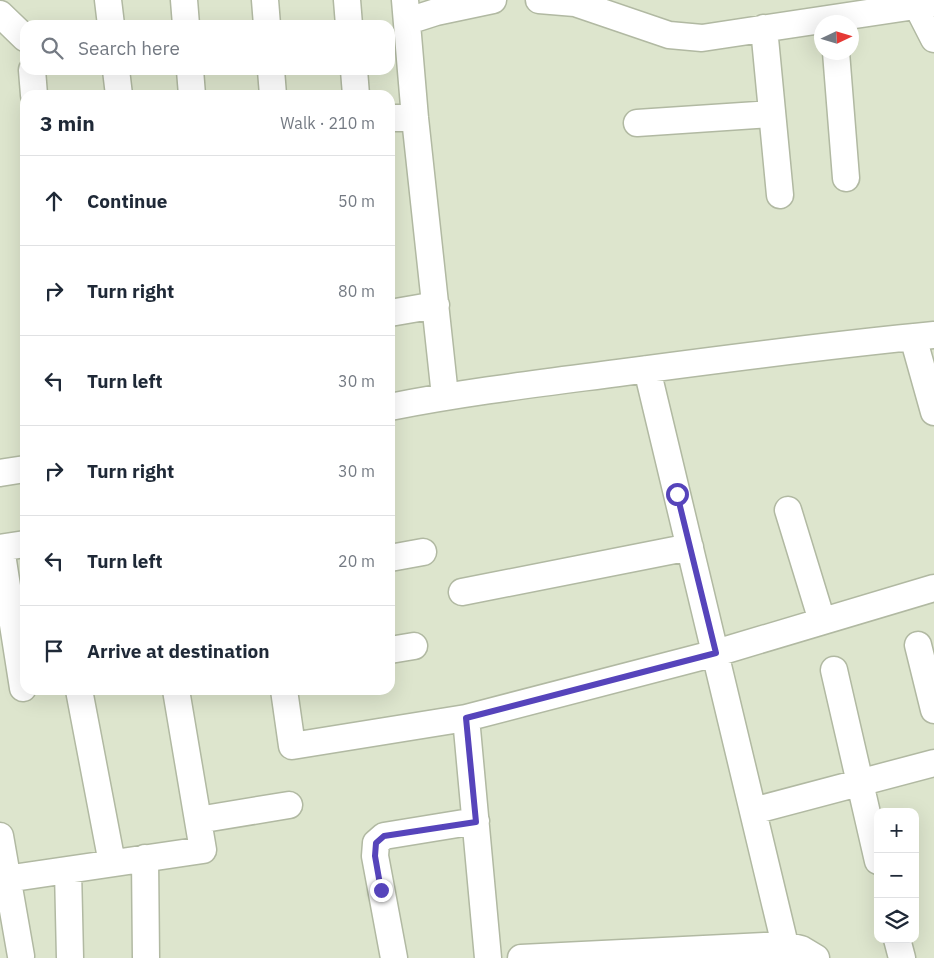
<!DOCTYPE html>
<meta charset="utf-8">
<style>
:root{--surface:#fff;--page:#f2f2f3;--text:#1f2937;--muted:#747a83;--line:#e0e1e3}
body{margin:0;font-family:"IBM Plex Sans",sans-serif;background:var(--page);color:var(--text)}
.controls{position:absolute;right:15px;bottom:15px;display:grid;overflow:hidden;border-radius:10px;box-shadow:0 5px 20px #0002}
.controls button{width:45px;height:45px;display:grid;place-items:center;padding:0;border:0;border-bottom:1px solid var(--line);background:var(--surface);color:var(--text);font:25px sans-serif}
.compass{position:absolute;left:814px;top:15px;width:45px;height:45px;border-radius:50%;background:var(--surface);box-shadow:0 5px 20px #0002;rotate:86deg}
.stop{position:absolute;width:15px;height:15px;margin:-11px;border:4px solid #5644bb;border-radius:50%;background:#fff}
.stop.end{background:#5644bb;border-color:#fff;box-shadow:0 1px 5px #0008}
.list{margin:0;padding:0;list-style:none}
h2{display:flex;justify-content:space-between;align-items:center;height:65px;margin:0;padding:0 20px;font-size:21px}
h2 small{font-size:16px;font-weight:400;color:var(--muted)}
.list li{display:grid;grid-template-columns:32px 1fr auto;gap:15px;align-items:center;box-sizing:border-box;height:90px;padding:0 20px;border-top:1px solid var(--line)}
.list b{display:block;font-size:19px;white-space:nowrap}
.list em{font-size:16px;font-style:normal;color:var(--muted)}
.icon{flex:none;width:28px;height:28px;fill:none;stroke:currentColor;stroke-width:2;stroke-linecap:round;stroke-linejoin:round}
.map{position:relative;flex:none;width:934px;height:958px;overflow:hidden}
.search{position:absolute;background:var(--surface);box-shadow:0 5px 20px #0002;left:20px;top:20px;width:375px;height:55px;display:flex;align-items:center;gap:12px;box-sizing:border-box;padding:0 18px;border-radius:15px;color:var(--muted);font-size:19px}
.panel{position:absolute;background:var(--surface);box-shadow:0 5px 20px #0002;left:20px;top:90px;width:375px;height:605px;border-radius:15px}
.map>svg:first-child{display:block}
</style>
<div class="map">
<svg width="934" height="958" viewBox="0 0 934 958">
<rect width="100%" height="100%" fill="#dde5cd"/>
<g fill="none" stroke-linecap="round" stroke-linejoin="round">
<defs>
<path id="minor" d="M 108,0 L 111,25
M 184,0 L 186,25
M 265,0 L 267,25
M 347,0 L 349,25
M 405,0 L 415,118 L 445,396
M 539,0 L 575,3 L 669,35 L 702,38 L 934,3
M 914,0 L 934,39
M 0,14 L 25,38
M 408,21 L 436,12 L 493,0
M 764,28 L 780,195
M 836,52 L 846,178
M 32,70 L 34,95
M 116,70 L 119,95
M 190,70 L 192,95
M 271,70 L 273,95
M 354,70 L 356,95
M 390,118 L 415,118
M 637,123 L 772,114
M 390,313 L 436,305
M 913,337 L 934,412
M 647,369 L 785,945
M 390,407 C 466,392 542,383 618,373 C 723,359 828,345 934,335
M 0,473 L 25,469
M 788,510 L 822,621
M 0,548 L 25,544
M 1,548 L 23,688
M 390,558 L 423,552
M 462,592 L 690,547
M 918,645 L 934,710
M 390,650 L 414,646
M 834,670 L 878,861
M 79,690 L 112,863
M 284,690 L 292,746 L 466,718
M 753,811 L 934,763
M 198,820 L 289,805
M 0,836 L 21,956
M 145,858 L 146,958
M 68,870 L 70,958
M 0,880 L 203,850 L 176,690
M 897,939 L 902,958
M 394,958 L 375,856 L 376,843 L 384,836 L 476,821
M 488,958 L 466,718 L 716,653 L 934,588
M 521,958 L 785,945 L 801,949 L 816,958"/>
</defs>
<!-- minor casing -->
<use href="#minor" stroke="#b1b9a2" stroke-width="29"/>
<!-- minor -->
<use href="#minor" stroke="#fff" stroke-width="26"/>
</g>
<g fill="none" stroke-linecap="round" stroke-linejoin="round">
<!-- route -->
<path stroke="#5644bb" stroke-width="6" d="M 381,890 L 375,856 L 376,843 L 384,836 L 476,822 L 466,718 L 716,653 L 677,494"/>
</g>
</svg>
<div class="controls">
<button>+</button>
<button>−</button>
<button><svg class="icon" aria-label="layers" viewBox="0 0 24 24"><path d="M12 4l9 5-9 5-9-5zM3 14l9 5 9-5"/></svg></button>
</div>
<svg class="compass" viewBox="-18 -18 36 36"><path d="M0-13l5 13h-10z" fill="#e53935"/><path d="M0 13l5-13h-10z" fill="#747a83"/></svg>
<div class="stop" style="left:677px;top:494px"></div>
<div class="stop end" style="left:381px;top:890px"></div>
<div class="search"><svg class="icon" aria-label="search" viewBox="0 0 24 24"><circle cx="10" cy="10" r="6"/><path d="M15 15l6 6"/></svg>Search here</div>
<section class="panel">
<h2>3 min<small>Walk · 210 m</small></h2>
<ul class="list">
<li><svg class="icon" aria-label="ahead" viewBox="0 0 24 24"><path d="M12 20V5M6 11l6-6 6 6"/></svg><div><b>Continue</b></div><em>50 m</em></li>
<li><svg class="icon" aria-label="right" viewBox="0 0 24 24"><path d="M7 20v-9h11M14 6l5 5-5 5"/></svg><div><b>Turn right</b></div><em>80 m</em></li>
<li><svg class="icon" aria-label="left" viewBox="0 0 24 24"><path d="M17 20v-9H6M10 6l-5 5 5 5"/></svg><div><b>Turn left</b></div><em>30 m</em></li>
<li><svg class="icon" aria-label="right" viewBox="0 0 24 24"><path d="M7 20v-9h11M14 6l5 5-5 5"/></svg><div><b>Turn right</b></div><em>30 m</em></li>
<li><svg class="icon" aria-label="left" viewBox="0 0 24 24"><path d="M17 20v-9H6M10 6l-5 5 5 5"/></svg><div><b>Turn left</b></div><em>20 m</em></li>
<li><svg class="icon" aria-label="arrive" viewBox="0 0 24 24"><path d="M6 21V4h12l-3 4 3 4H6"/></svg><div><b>Arrive at destination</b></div></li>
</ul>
</section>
</div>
